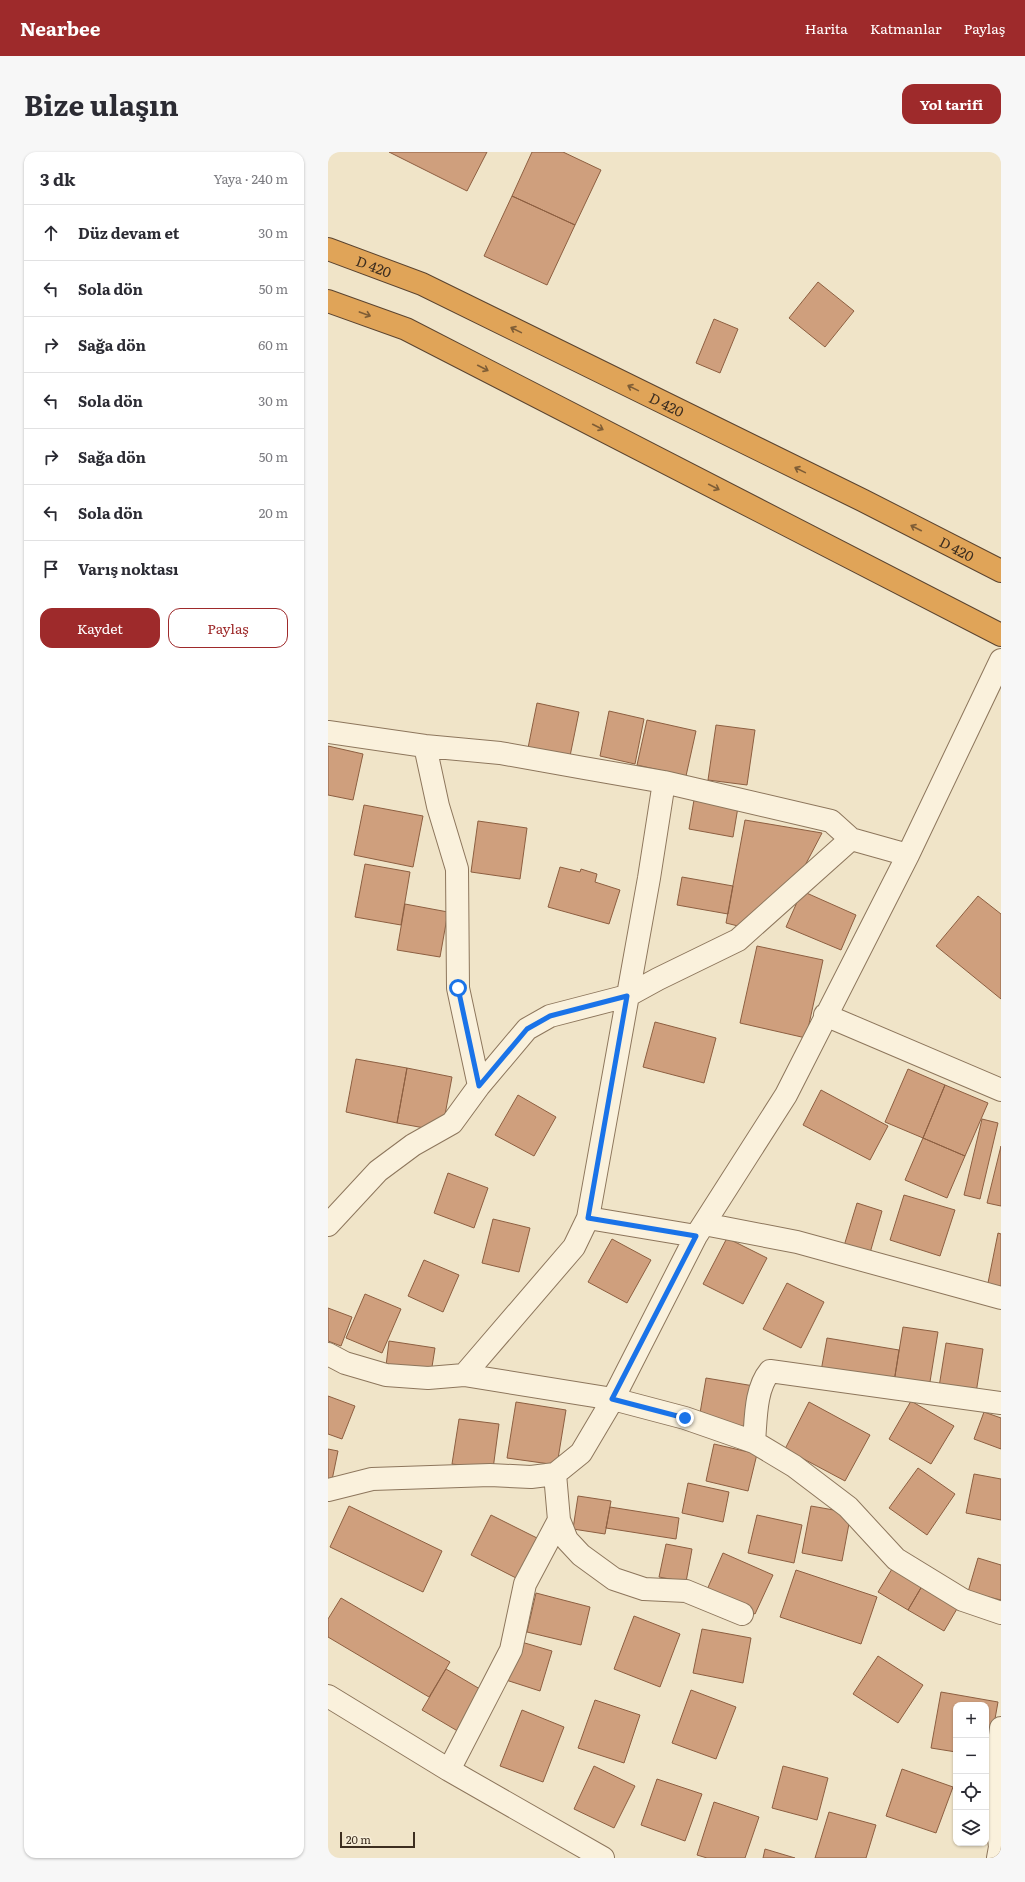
<!DOCTYPE html>
<html lang="tr">
<meta charset="utf-8">
<style>
:root{--surface:#fff;--page:#f7f7f7;--text:#2b2b33;--muted:#7c7c81;--line:#e1e1e2;--accent:#9e2a2b}
body{margin:0;font-family:Literata,serif;background:var(--page);color:var(--text)}
.controls{position:absolute;right:12px;bottom:12px;display:grid;overflow:hidden;border-radius:8px;box-shadow:0 1px 3px #0004}
.controls button{width:36px;height:36px;display:grid;place-items:center;padding:0;border:0;border-bottom:1px solid var(--line);background:var(--surface);color:var(--text);font:20px sans-serif}
.scale{position:absolute;left:12px;bottom:10px;width:75px;box-sizing:border-box;padding-left:4px;border:2px solid #3d2e20;border-top:0;font-size:11px;line-height:14px;white-space:nowrap;color:#3d2e20;-webkit-text-stroke:3px #f7eed8;paint-order:stroke}
.stop{position:absolute;width:12px;height:12px;margin:-9px;border:3px solid #1a73e8;border-radius:50%;background:#fff}
.stop.end{background:#1a73e8;border-color:#fff;box-shadow:0 1px 4px #0008}
.list{margin:0;padding:0;list-style:none}
h2{display:flex;justify-content:space-between;align-items:center;height:52px;margin:0;padding:0 16px;font-size:17px}
h2 small{font-size:13px;font-weight:400;color:var(--muted)}
.list li{display:grid;grid-template-columns:26px 1fr auto;gap:12px;align-items:center;box-sizing:border-box;height:56px;padding:0 16px;border-top:1px solid var(--line)}
.list b{display:block;font-size:15px;white-space:nowrap}
.list em{font-size:13px;font-style:normal;color:var(--muted)}
.actions{display:flex;gap:8px;padding:12px 16px}
.actions a{flex:1;padding:9px 0;border:1px solid var(--accent);border-radius:12px;text-align:center;font-size:14px;color:var(--accent)}
.actions .main{background:var(--accent);color:#fff}
.icon{flex:none;width:22px;height:22px;fill:none;stroke:currentColor;stroke-width:2;stroke-linecap:round;stroke-linejoin:round}
.map{position:relative;flex:none;width:673px;height:1706px;overflow:hidden;border-radius:12px}
header{display:flex;align-items:center;gap:24px;box-sizing:border-box;height:56px;padding:0 20px;background:var(--accent);color:#fff}
header strong{font-size:19px}
nav{display:flex;gap:22px;margin-inline-start:auto;font-size:14px}
.intro{display:flex;align-items:center;justify-content:space-between;box-sizing:border-box;height:96px;padding:0 24px}
h1{margin:0;font-size:28px}
.button{padding:10px 18px;border-radius:12px;background:var(--accent);color:#fff;font-size:14px;font-weight:700}
main{display:flex;gap:24px;padding:0 24px}
aside{flex:1;background:var(--surface);border-radius:12px;box-shadow:0 1px 3px #0004}
.map>svg:first-child{display:block}
</style>
<header>
<strong>Nearbee</strong>
<nav><a>Harita</a><a>Katmanlar</a><a>Paylaş</a></nav>
</header>
<div class="intro"><h1>Bize ulaşın</h1><a class="button">Yol tarifi</a></div>
<main>
<aside>
<h2>3 dk<small>Yaya · 240 m</small></h2>
<ul class="list">
<li><svg class="icon" aria-label="ahead" viewBox="0 0 24 24"><path d="M12 20V5M6 11l6-6 6 6"/></svg><div><b>Düz devam et</b></div><em>30 m</em></li>
<li><svg class="icon" aria-label="left" viewBox="0 0 24 24"><path d="M17 20v-9H6M10 6l-5 5 5 5"/></svg><div><b>Sola dön</b></div><em>50 m</em></li>
<li><svg class="icon" aria-label="right" viewBox="0 0 24 24"><path d="M7 20v-9h11M14 6l5 5-5 5"/></svg><div><b>Sağa dön</b></div><em>60 m</em></li>
<li><svg class="icon" aria-label="left" viewBox="0 0 24 24"><path d="M17 20v-9H6M10 6l-5 5 5 5"/></svg><div><b>Sola dön</b></div><em>30 m</em></li>
<li><svg class="icon" aria-label="right" viewBox="0 0 24 24"><path d="M7 20v-9h11M14 6l5 5-5 5"/></svg><div><b>Sağa dön</b></div><em>50 m</em></li>
<li><svg class="icon" aria-label="left" viewBox="0 0 24 24"><path d="M17 20v-9H6M10 6l-5 5 5 5"/></svg><div><b>Sola dön</b></div><em>20 m</em></li>
<li><svg class="icon" aria-label="arrive" viewBox="0 0 24 24"><path d="M6 21V4h12l-3 4 3 4H6"/></svg><div><b>Varış noktası</b></div></li>
</ul>
<div class="actions"><a class="main">Kaydet</a><a>Paylaş</a></div>
</aside>
<div class="map">
<svg width="673" height="1706" viewBox="0 0 673 1706">
<rect width="100%" height="100%" fill="#f0e4c8"/>
<!-- building -->
<path fill="#cf9f7d" stroke="#8d5f41" d="M 61,0 L 159,0 L 139,39 Z
M 204,0 L 235,0 L 273,18 L 247,73 L 184,44 Z
M 184,44 L 247,73 L 219,133 L 156,104 Z
M 490,130 L 526,159 L 497,195 L 461,166 Z
M 386,167 L 410,177 L 392,221 L 368,211 Z
M 209,551 L 251,560 L 241,609 L 199,601 Z
M 281,559 L 316,567 L 307,612 L 272,604 Z
M 319,568 L 368,579 L 358,624 L 309,613 Z
M 388,573 L 427,578 L 419,633 L 380,628 Z
M 0,594 L 35,602 L 25,648 L 0,643 Z
M 366,648 L 410,655 L 405,685 L 361,677 Z
M 36,653 L 95,664 L 85,715 L 26,703 Z
M 417,668 L 494,681 L 471,725 L 418,776 L 398,771 Z
M 150,669 L 199,676 L 192,727 L 143,720 Z
M 37,712 L 82,720 L 73,773 L 27,765 Z
M 232,715 L 252,720 L 253,717 L 269,722 L 267,730 L 292,738 L 281,772 L 220,755 Z
M 354,725 L 405,734 L 400,762 L 349,753 Z
M 474,739 L 528,763 L 513,798 L 458,775 Z
M 650,744 L 673,762 L 673,847 L 608,794 Z
M 77,752 L 120,760 L 112,805 L 69,798 Z
M 429,794 L 495,808 L 478,886 L 412,871 Z
M 327,870 L 388,886 L 376,931 L 315,915 Z
M 28,907 L 79,916 L 69,971 L 18,960 Z
M 79,916 L 124,925 L 116,968 L 102,977 L 69,971 Z
M 580,917 L 617,933 L 595,986 L 557,970 Z
M 617,933 L 660,951 L 637,1004 L 595,986 Z
M 493,938 L 560,974 L 542,1008 L 475,973 Z
M 190,943 L 228,965 L 206,1004 L 167,983 Z
M 654,967 L 670,971 L 652,1047 L 636,1043 Z
M 595,986 L 637,1004 L 619,1046 L 577,1028 Z
M 673,994 L 673,1054 L 659,1051 Z
M 120,1021 L 160,1036 L 146,1076 L 106,1061 Z
M 576,1043 L 627,1058 L 612,1104 L 562,1088 Z
M 529,1051 L 554,1059 L 542,1101 L 516,1094 Z
M 165,1067 L 202,1076 L 191,1120 L 154,1111 Z
M 670,1081 L 673,1082 L 673,1139 L 659,1136 Z
M 399,1086 L 439,1106 L 415,1152 L 375,1132 Z
M 284,1087 L 323,1108 L 299,1151 L 260,1130 Z
M 96,1108 L 131,1123 L 115,1160 L 80,1144 Z
M 459,1131 L 496,1150 L 473,1196 L 435,1177 Z
M 37,1142 L 73,1157 L 54,1201 L 18,1186 Z
M 0,1156 L 24,1165 L 13,1194 L 0,1189 Z
M 575,1175 L 610,1180 L 601,1236 L 566,1230 Z
M 499,1186 L 571,1198 L 566,1230 L 493,1219 Z
M 61,1189 L 107,1196 L 103,1221 L 58,1214 Z
M 618,1191 L 655,1197 L 648,1241 L 611,1235 Z
M 378,1226 L 426,1234 L 419,1275 L 371,1267 Z
M 0,1244 L 27,1254 L 14,1287 L 0,1282 Z
M 583,1249 L 626,1274 L 603,1312 L 561,1287 Z
M 188,1250 L 238,1258 L 229,1313 L 179,1306 Z
M 481,1250 L 542,1283 L 517,1329 L 457,1297 Z
M 656,1260 L 673,1266 L 673,1297 L 646,1287 Z
M 131,1267 L 171,1272 L 165,1317 L 124,1312 Z
M 386,1292 L 429,1302 L 420,1339 L 378,1329 Z
M 0,1297 L 10,1299 L 4,1328 L 0,1327 Z
M 590,1316 L 627,1342 L 599,1383 L 561,1356 Z
M 646,1322 L 673,1327 L 673,1368 L 638,1361 Z
M 360,1331 L 401,1340 L 395,1370 L 354,1361 Z
M 250,1344 L 283,1349 L 277,1382 L 245,1377 Z
M 21,1354 L 114,1399 L 95,1440 L 2,1395 Z
M 483,1354 L 523,1361 L 514,1409 L 474,1401 Z
M 282,1355 L 351,1366 L 348,1387 L 278,1376 Z
M 163,1363 L 211,1387 L 190,1427 L 143,1403 Z
M 429,1363 L 474,1373 L 466,1411 L 420,1401 Z
M 338,1392 L 364,1397 L 358,1430 L 331,1425 Z
M 395,1401 L 445,1423 L 427,1462 L 378,1440 Z
M 650,1406 L 673,1413 L 673,1448 L 640,1440 Z
M 567,1412 L 597,1429 L 580,1458 L 550,1440 Z
M 468,1418 L 549,1445 L 533,1492 L 452,1465 Z
M 597,1429 L 633,1450 L 616,1479 L 580,1458 Z
M 208,1441 L 262,1455 L 253,1493 L 199,1480 Z
M 13,1446 L 122,1510 L 101,1545 L 0,1485 L 0,1467 Z
M 306,1464 L 352,1482 L 332,1535 L 286,1517 Z
M 374,1477 L 423,1486 L 415,1531 L 365,1521 Z
M 190,1489 L 224,1499 L 212,1539 L 178,1528 Z
M 550,1504 L 595,1533 L 570,1571 L 525,1542 Z
M 118,1517 L 157,1540 L 133,1581 L 94,1558 Z
M 363,1538 L 408,1555 L 388,1607 L 344,1591 Z
M 613,1540 L 670,1550 L 660,1606 L 658,1605 L 658,1553 L 628,1553 L 628,1600 L 603,1596 Z
M 267,1548 L 312,1563 L 296,1611 L 250,1596 Z
M 194,1558 L 236,1575 L 215,1630 L 172,1614 Z
M 266,1614 L 307,1634 L 286,1676 L 246,1657 Z
M 455,1614 L 500,1626 L 489,1668 L 444,1656 Z
M 574,1617 L 625,1635 L 608,1681 L 558,1664 Z
M 329,1627 L 374,1642 L 357,1689 L 313,1673 Z
M 386,1650 L 431,1665 L 417,1706 L 379,1706 L 369,1703 Z
M 501,1660 L 548,1673 L 538,1706 L 487,1706 Z
M 437,1697 L 467,1706 L 435,1706 Z"/>
<g fill="none" stroke-linecap="round" stroke-linejoin="round">
<defs>
<path id="minor" d="M 0,580 L 97,594 L 172,601 L 256,616 L 336,630 L 503,669 L 523,687 L 580,703
M 97,594 L 110,654 L 129,717 L 130,836 L 151,934
M 497,863 L 673,938
M 260,1066 L 368,1084
M 376,1072 L 469,1090 L 673,1146
M 0,1073 L 50,1019 L 85,993 L 124,971 L 151,934 L 199,877 L 222,864 L 299,844 L 330,827 L 410,788 L 523,687
M 0,1202 L 17,1211 L 58,1223 L 100,1226 L 136,1223 L 285,1247 L 357,1266 L 426,1290 L 466,1314 L 520,1355 L 568,1407 L 635,1448 L 673,1461
M 136,1223 L 246,1095 L 260,1066 L 321,726 L 336,630
M 426,1290 C 428,1267 427,1237 442,1219 L 673,1251
M 0,1338 L 44,1327 L 162,1323 L 203,1325 L 227,1322 L 253,1301 L 285,1247 L 368,1084 L 458,943 L 580,703 L 673,508
M 231,1368 L 239,1388 L 253,1403 L 286,1427 L 316,1437 L 358,1439 L 414,1462
M 0,1544 L 121,1618 L 275,1706
M 121,1618 L 183,1498 L 197,1432 L 231,1368 L 227,1322
M 670,1706 L 672,1695 L 665,1637 L 673,1576"/>
<g id="highway">
<path id="s1" d="M 0,97 L 94,132 L 534,348 L 673,419"/>
<path d="M 0,149 L 78,177 L 673,483"/>
</g>
</defs>
<!-- minor casing -->
<use href="#minor" stroke="#8d765c" stroke-width="24"/>
<!-- highway casing -->
<use href="#highway" stroke="#5b4430" stroke-width="24"/>
<!-- minor -->
<use href="#minor" stroke="#faf1dc" stroke-width="22"/>
<!-- highway -->
<use href="#highway" stroke="#e0a458" stroke-width="22"/>
</g>
<!-- one-way arrows -->
<defs><path id="oneway-shaft" d="M-6 0H5M1.5-3L5.5 0L1.5 3" fill="none" stroke-width="1.6" stroke-linecap="round" stroke-linejoin="round"/></defs>
<g stroke="#7e5d36">
<use href="#oneway-shaft" transform="translate(37 162) rotate(20)"/>
<use href="#oneway-shaft" transform="translate(188 178) rotate(-154)"/>
<use href="#oneway-shaft" transform="translate(155 216) rotate(27)"/>
<use href="#oneway-shaft" transform="translate(305 236) rotate(-154)"/>
<use href="#oneway-shaft" transform="translate(270 275) rotate(27)"/>
<use href="#oneway-shaft" transform="translate(472 318) rotate(-154)"/>
<use href="#oneway-shaft" transform="translate(386 335) rotate(27)"/>
<use href="#oneway-shaft" transform="translate(588 376) rotate(-153)"/>
</g>
<g fill="none" stroke-linecap="round" stroke-linejoin="round">
<!-- route -->
<path stroke="#1a73e8" stroke-width="5" d="M 130,836 L 151,934 L 199,877 L 222,864 L 299,844 L 260,1066 L 368,1084 L 284,1247 L 357,1266"/>
</g>
<g text-anchor="middle" dominant-baseline="central" stroke-width="4" stroke-linejoin="round" paint-order="stroke">
<!-- street labels -->
<g font-size="14" fill="#3d2e20" stroke="#f7eed8">
<text stroke="none"><textPath href="#s1" startOffset="49">D 420</textPath></text>
<text stroke="none"><textPath href="#s1" startOffset="373">D 420</textPath></text>
<text stroke="none"><textPath href="#s1" startOffset="697">D 420</textPath></text>
</g>
</g>
</svg>
<div class="controls">
<button>+</button>
<button>−</button>
<button><svg class="icon" aria-label="locate" viewBox="0 0 24 24"><circle cx="12" cy="12" r="6"/><path d="M12 2v4M12 18v4M2 12h4M18 12h4"/></svg></button>
<button><svg class="icon" aria-label="layers" viewBox="0 0 24 24"><path d="M12 4l9 5-9 5-9-5zM3 14l9 5 9-5"/></svg></button>
</div>
<div class="scale">20 m</div>
<div class="stop" style="left:130px;top:836px"></div>
<div class="stop end" style="left:357px;top:1266px"></div>
</div>
</main>
